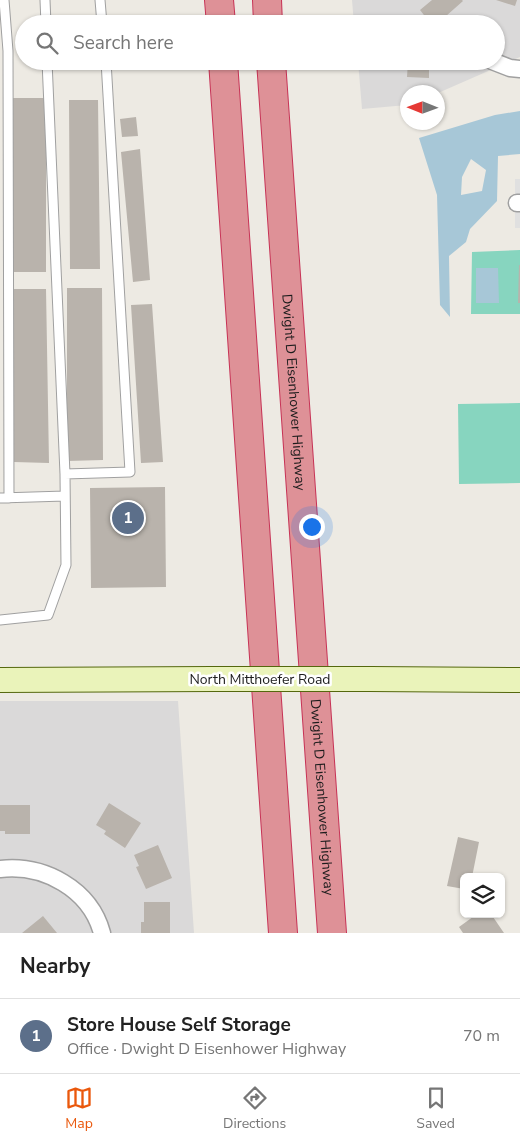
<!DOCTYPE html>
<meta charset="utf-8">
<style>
:root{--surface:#fff;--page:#f6f6f6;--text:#222;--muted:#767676;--line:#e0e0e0;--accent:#ea580c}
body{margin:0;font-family:"Nunito Sans",sans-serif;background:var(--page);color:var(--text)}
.controls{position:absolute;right:15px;bottom:15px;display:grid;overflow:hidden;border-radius:8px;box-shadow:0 1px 4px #0004}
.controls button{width:45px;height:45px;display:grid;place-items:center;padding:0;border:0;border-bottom:1px solid var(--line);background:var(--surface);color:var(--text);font:25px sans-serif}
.compass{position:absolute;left:400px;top:85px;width:45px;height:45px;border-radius:50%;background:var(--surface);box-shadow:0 1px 4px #0004;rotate:271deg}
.you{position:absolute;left:311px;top:526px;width:18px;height:18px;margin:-12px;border:4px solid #fff;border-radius:50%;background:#1a73e8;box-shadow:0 0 0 8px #1a73e833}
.badge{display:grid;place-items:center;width:32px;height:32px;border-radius:50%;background:var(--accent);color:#fff;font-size:16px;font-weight:700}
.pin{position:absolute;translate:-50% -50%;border:2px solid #fff;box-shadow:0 1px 5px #0006}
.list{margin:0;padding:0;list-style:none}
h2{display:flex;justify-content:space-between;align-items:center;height:65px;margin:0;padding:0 20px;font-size:21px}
h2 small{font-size:16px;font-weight:400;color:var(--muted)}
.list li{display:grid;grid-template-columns:32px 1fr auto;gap:15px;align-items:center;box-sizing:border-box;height:75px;padding:0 20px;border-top:1px solid var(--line)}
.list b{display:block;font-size:19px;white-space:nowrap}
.list p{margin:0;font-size:16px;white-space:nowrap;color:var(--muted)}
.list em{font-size:16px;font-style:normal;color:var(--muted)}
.icon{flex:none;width:28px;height:28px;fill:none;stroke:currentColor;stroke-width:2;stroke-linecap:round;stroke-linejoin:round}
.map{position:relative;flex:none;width:520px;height:933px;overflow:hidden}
.search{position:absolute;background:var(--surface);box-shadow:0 1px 4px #0004;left:15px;right:15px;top:15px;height:55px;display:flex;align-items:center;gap:12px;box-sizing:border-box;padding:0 18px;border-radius:28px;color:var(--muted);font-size:19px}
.sheet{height:140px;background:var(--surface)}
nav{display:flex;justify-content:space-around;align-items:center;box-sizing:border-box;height:70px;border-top:1px solid var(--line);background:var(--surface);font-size:14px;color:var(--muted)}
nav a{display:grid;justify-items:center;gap:2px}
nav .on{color:var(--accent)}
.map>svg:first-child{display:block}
</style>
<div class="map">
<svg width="520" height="933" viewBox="0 0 520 933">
<rect width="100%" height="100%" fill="#edeae3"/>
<!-- residential -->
<path fill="#dad9d9" d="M 352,0 L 520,0 L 520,57 L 438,93 L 408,92 L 407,105 L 362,109 L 358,61 L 496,61 L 496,24 L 354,24 Z
M 0,701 L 178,701 L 194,933 L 0,933 Z"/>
<!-- pitch -->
<path fill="#87d5bf" d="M 520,250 L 520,314 L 471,314 L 472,252 Z
M 520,403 L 520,483 L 459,484 L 458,404 Z"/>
<!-- parking -->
<path fill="#e0e0e0" d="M 515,179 L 520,179 L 520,228 L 515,228 Z"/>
<!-- water -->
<path fill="#a7c7d7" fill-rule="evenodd" d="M 520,111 L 520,154 L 498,156 L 497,201 L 470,229 L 466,242 L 449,256 L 450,317 L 440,305 L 437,195 L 419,138 L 495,115 ZM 471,159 L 486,170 L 482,191 L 461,195 L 462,177 Z
M 476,268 L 498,268 L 499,303 L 476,303 Z"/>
<!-- building -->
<path fill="#b9b3ac" d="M 432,0 L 462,0 L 463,1 L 437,24 L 431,24 L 420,10 Z
M 496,0 L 517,0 L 515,6 Z
M 408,61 L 429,61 L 429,78 L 407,77 Z
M 10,98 L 46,98 L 46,272 L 10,272 Z
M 69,100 L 98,100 L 100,269 L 70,269 Z
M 136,117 L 138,136 L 122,137 L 120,119 Z
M 140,149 L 150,280 L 133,282 L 121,152 Z
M 519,265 L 520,265 L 520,303 L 518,303 Z
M 67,288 L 102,288 L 103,460 L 67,461 Z
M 12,289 L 46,289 L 49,463 L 14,462 Z
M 152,304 L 163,462 L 141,463 L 131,305 Z
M 165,487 L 166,587 L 91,588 L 90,488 Z
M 109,803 L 141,823 L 125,848 L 104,834 L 106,831 L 96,825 Z
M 0,805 L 30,805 L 30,834 L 5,834 L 5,831 L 0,831 Z
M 458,837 L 479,842 L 472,877 L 464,877 L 464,889 L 447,886 Z
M 158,845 L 172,878 L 146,889 L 136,867 L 139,866 L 134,855 Z
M 144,902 L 170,902 L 170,933 L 141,933 L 141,922 L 144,922 Z
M 477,914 L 491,914 L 504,933 L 463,933 L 459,927 Z
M 43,916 L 57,933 L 22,933 Z"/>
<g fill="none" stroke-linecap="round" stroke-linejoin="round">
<defs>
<path id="lane" d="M 4,0 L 8,51 L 9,498
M 45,0 L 46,24
M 100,0 L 102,24
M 65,474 L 130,472 L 106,61
M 0,498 L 65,496
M 0,620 L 48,615 L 66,565 L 65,474 L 47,61"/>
<path id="street" d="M 492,61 L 510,68 L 520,69
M 517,203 L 520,203
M 0,869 C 44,864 90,889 102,933"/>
<path id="secondary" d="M 370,679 L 520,680
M 0,680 L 214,679"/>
<g id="highway">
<path d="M 219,0 L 221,24"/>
<path d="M 267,0 L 268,24"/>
<path d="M 223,61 L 283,933"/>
<path id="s1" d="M 271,61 L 332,933"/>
</g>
</defs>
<!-- lane casing -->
<use href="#lane" stroke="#a0a0a0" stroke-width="11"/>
<!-- street casing -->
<use href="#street" stroke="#a0a0a0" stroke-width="19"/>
<!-- secondary casing -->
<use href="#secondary" stroke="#55680e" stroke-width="26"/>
<!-- highway casing -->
<use href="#highway" stroke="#c73356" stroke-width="30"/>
<!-- lane -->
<use href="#lane" stroke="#fff" stroke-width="9"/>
<!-- street -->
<use href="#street" stroke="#fff" stroke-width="16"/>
<!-- secondary -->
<use href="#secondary" stroke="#eaf3ba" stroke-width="24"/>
<!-- highway -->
<use href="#highway" stroke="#de9197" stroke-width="28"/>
<defs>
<path id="secondary-bridge" d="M 214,679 L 370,679"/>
</defs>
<!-- secondary-bridge casing -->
<use href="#secondary-bridge" stroke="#55680e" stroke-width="26" stroke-linecap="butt"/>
<!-- secondary-bridge -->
<use href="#secondary-bridge" stroke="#eaf3ba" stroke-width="24"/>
</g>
<g text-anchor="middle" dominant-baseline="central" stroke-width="5" stroke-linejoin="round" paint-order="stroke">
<!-- street labels -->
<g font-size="14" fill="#1c1c1c" stroke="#fff">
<text stroke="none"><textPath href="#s1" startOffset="332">Dwight D Eisenhower Highway</textPath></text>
<text x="260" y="679">North Mitthoefer Road</text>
<text stroke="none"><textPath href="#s1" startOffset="738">Dwight D Eisenhower Highway</textPath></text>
</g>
</g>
</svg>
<div class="controls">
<button><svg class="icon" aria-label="layers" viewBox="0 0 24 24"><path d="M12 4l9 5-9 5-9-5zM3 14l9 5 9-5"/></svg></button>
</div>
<svg class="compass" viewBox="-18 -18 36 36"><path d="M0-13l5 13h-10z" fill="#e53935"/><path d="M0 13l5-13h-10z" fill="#767676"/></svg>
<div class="you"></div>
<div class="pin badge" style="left:128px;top:518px;background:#5c6f8a">1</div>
<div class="search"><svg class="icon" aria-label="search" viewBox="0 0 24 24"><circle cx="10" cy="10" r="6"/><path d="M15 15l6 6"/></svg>Search here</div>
</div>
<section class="sheet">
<h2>Nearby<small></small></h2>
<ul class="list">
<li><span class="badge" style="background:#5c6f8a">1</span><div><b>Store House Self Storage</b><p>Office · Dwight D Eisenhower Highway</p></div><em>70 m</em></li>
</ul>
</section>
<nav>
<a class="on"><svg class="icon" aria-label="map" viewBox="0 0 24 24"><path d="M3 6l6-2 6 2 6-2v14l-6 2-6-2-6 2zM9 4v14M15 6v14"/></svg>Map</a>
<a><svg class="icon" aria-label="directions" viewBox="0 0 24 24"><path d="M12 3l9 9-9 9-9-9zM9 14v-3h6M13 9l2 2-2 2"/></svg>Directions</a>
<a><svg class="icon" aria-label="saved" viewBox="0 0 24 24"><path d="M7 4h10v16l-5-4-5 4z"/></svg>Saved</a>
</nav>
